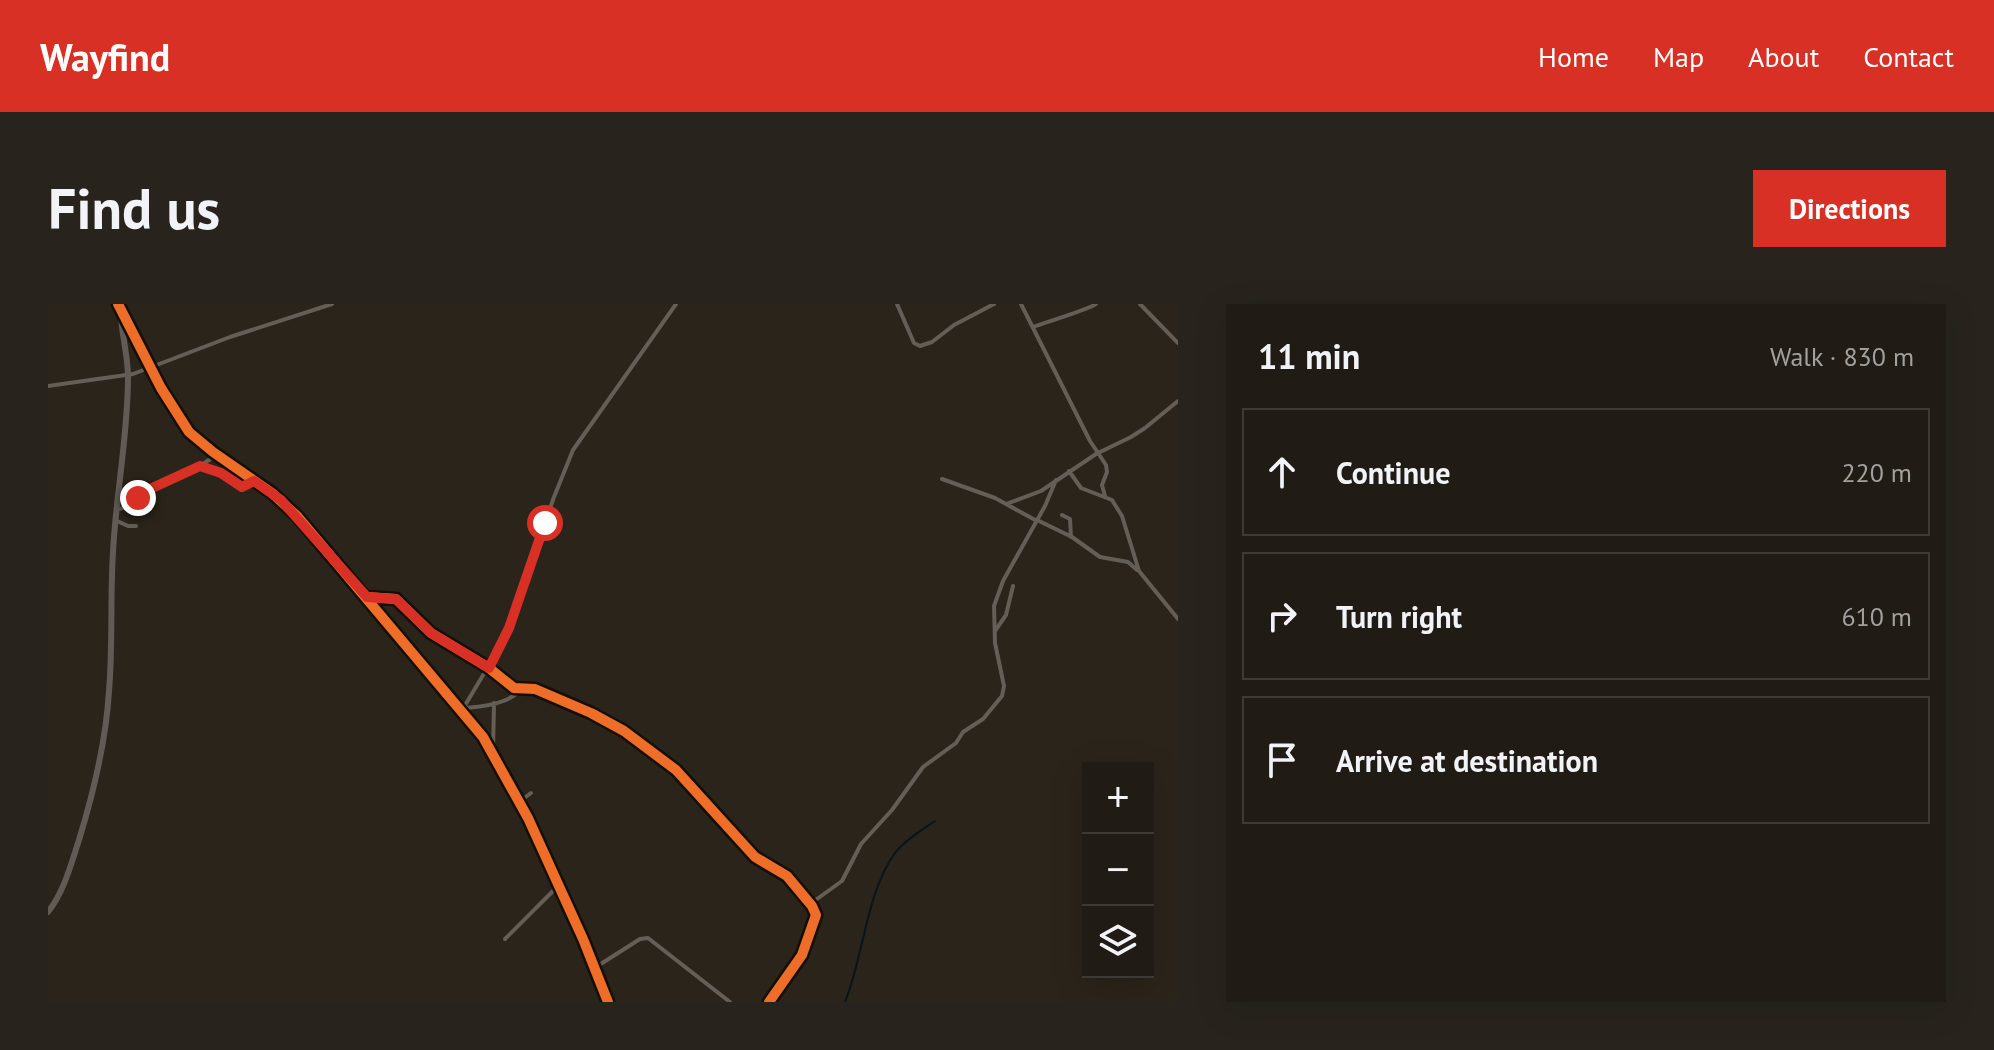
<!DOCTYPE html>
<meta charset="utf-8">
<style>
:root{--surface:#201b14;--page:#28241d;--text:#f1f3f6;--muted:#a2a1a0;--line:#3d3934;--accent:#d93025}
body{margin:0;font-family:"PT Sans",sans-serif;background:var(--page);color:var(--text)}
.controls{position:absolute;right:24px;bottom:24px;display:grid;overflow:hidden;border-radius:0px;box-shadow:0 8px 32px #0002}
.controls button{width:72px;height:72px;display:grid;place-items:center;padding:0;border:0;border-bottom:2px solid var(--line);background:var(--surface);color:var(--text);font:40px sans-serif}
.stop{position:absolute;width:24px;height:24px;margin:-18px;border:6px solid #d93025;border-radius:50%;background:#fff}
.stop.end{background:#d93025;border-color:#fff;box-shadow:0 2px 8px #0008}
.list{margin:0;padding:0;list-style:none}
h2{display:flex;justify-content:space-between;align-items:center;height:104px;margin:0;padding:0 32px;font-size:34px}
h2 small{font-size:26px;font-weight:400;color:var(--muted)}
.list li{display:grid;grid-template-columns:52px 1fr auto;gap:24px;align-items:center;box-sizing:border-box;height:128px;margin:0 16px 16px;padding:0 16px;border:2px solid var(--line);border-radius:0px}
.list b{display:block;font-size:30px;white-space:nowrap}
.list em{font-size:26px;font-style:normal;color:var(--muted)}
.icon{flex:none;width:44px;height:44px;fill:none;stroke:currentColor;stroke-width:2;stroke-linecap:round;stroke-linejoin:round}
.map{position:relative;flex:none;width:1130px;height:698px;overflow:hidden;border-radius:0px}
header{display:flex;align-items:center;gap:48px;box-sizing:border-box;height:112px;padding:0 40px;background:var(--accent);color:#fff}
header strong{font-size:38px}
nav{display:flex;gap:44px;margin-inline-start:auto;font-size:28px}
.intro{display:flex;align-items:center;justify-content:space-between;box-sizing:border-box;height:192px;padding:0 48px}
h1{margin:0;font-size:56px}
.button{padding:20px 36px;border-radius:0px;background:var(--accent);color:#fff;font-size:28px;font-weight:700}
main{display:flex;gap:48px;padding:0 48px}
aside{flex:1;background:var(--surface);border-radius:0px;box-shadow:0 8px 32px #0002}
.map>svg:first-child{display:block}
</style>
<header>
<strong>Wayfind</strong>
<nav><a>Home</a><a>Map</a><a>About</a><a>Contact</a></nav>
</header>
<div class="intro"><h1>Find us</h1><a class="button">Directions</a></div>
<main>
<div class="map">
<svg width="1130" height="698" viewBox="0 0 1130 698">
<rect width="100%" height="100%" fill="#2a241a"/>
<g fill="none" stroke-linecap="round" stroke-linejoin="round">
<!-- stream -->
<path stroke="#08151a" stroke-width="2" d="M 797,698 C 816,651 818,589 847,549 C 857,536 874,526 887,517"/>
<!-- street -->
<path stroke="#635e56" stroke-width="4" d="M 849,0 L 866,39 L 872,42 L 884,38 L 906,21 L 946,0
M 973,0 L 1042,137 L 1058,161 L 1059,168 L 1054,181 L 1057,192
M 1092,0 L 1130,39
M 985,23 C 998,18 1040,6 1048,0
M 0,82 L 85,70 L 182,33 L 284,0
M 152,162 L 172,168 L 194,183 L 206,177
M 1021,167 L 1033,184 L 1064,196 L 1074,212 L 1091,267 L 1130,315
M 894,175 L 947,194 L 989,217
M 958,200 L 993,187 L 1048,150 L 1083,133 L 1097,124 L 1130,97
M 68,206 L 75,204 L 102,185 L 142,169 L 168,151
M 1014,211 L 1022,215 L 1023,233
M 67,216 L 80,222 L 88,222
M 989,216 L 1024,233 L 1052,253 L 1080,258 L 1089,266
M 320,293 L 348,295 L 383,329 L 441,364 L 466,384 L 487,385 L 543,409 L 576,427 L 628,466 L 707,553 L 739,572 L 764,602 L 768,611 L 754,651 L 721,698
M 947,327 L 958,311 L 965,282
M 416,403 L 456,336 L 506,193 L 525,146 L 628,0
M 415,404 C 433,403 461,400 472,386
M 445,448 L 446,399
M 471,498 L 483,489
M 762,600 L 794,577 L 813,540 L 844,506 L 875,463 L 908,439 L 915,428 L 935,415 L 954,392 L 956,382 L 947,339 L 946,302 L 955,277 L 997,202 L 1008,176
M 457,635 L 510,582
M 548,663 L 592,635 L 600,634 L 682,698"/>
<!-- secondary -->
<path stroke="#625a55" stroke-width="6" d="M 70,0 L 113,84 L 141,128 L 165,148 L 224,189 L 249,212 L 435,433 L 480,514 L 535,635 L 560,698
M 0,608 C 16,588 23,560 31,536 C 46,487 58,438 61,387 C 65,341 62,294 65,248 C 68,189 80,132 80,73 C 80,52 74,32 73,12"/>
<defs>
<path id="cycleway" d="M 70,0 L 113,84 L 141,128 L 165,148 L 224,189 L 249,212 L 435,433 L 480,514 L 535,635 L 560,698
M 319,293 L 348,295 L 383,329 L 441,364 L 466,384 L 487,385 L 543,409 L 576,427 L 628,466 L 707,553 L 739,572 L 764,602 L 768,611 L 754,651 L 721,698"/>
</defs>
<!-- cycleway casing -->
<use href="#cycleway" stroke="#140f08" stroke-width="15"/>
<!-- cycleway -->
<use href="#cycleway" stroke="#ee6e29" stroke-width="10"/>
</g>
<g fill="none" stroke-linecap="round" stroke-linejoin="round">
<!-- route -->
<path stroke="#d93025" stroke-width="10" d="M 90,194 L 102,185 L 152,162 L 173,169 L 194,183 L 206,177 L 233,196 L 319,293 L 348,295 L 383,329 L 441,364 L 461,324 L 497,219"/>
</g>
</svg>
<div class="controls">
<button>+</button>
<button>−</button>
<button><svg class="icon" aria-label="layers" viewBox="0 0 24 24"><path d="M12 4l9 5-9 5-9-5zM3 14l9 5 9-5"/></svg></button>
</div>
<div class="stop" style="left:497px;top:219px"></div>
<div class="stop end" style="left:90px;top:194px"></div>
</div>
<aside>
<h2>11 min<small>Walk · 830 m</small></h2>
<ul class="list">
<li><svg class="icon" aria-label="ahead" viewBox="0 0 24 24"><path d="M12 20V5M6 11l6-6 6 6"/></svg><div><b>Continue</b></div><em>220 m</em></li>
<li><svg class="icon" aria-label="right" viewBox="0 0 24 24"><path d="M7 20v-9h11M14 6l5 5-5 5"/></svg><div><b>Turn right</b></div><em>610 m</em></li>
<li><svg class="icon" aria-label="arrive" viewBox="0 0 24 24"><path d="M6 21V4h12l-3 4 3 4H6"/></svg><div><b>Arrive at destination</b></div></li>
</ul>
</aside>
</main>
